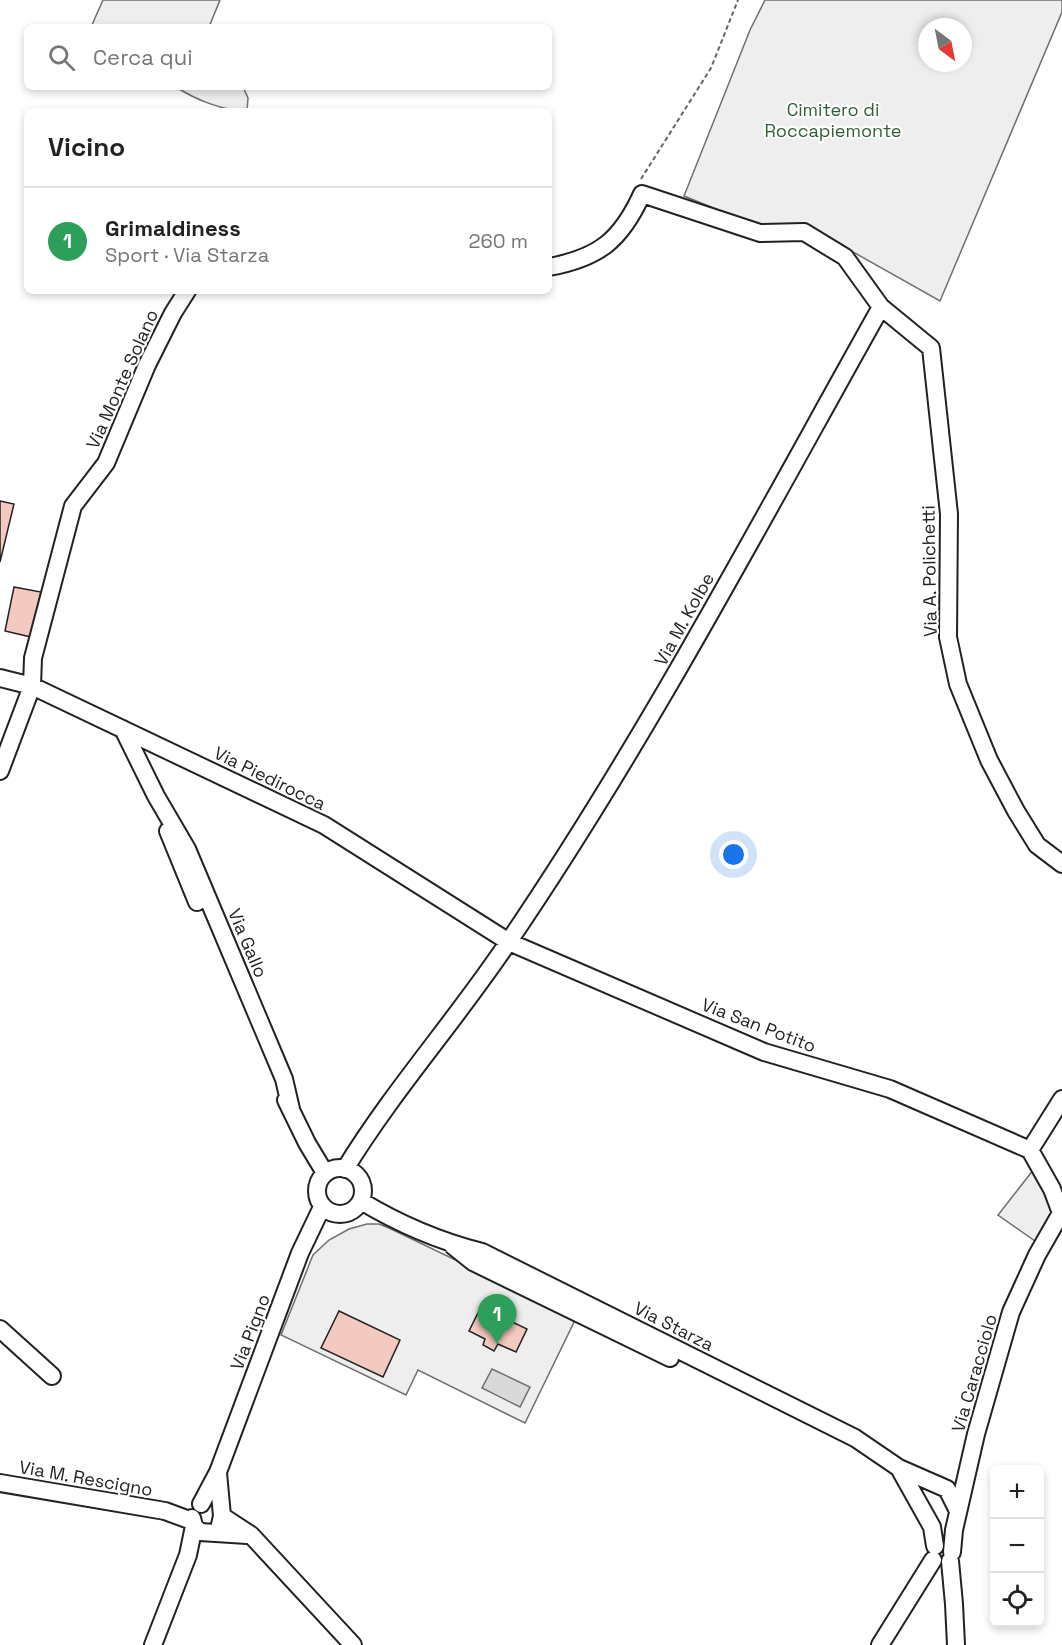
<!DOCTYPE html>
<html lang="it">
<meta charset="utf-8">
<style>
:root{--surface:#fff;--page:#f2f2f2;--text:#222;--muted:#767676;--line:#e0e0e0;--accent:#0b8043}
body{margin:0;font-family:"Space Grotesk",sans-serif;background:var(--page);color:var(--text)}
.controls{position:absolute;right:18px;bottom:18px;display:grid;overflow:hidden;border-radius:9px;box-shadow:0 3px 9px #0003}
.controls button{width:54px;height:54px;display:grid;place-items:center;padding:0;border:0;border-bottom:2px solid var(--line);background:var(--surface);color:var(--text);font:30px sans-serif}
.compass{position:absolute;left:918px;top:18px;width:54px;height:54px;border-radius:50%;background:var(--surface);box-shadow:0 3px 9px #0003;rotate:148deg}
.you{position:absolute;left:734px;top:855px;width:21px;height:21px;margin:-15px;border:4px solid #fff;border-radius:50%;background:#1a73e8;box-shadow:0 0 0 9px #1a73e833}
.badge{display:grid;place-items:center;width:39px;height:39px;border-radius:50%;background:var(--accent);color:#fff;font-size:20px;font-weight:700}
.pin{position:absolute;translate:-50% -50px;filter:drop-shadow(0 2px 3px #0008)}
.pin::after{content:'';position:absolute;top:32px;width:21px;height:18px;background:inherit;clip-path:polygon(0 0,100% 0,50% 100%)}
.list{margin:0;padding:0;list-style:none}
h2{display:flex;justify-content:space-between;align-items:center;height:78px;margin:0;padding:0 24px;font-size:26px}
h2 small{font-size:20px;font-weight:400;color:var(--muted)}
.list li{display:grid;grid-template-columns:39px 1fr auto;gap:18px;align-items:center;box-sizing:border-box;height:108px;padding:0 24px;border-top:2px solid var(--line)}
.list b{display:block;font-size:22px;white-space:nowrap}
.list p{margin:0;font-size:20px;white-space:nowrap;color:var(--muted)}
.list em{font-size:20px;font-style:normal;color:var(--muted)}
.icon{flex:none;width:33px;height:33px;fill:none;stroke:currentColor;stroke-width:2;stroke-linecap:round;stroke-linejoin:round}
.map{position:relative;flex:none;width:1062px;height:1645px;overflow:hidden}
.search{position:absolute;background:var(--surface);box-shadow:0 3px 9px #0003;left:24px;top:24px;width:528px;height:66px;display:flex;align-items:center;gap:15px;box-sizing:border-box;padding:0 21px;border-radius:9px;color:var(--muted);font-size:22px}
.panel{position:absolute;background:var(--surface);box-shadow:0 3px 9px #0003;left:24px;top:108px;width:528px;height:186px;border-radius:9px}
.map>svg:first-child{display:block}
</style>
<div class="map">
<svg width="1062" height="1645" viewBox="0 0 1062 1645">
<rect width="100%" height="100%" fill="#fff"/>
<!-- green -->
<path fill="#eee" stroke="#6f6f6f" stroke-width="1.5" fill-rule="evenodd" d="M 103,0 L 220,0 L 209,27 L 91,27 Z
M 765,0 L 1062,0 L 1062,12 L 940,301 L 807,226 L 760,227 L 684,196 L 750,30 ZM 927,27 L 963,27 L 963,63 L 927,63 Z
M 176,87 L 243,87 L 248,98 L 247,111 C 224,111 196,100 176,87 Z
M 1038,1164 L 1061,1213 L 1042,1246 L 998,1215 Z
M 367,1224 L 379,1224 L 389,1228 L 576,1318 L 525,1423 L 418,1370 L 406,1395 L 281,1335 L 313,1255 L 329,1240 L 349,1229 Z"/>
<!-- water -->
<path fill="#d9d9d9" stroke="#6f6f6f" stroke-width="1.5" d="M 492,1369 L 530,1387 L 520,1407 L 482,1388 Z"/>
<!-- building -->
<path fill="#f3c9c0" stroke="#222" stroke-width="1.5" d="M 0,501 L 14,504 L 0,562 Z
M 14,587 L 41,592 L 31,637 L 5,631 Z
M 481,1307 L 527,1329 L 516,1352 L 498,1344 L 494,1351 L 483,1345 L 485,1339 L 469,1331 Z
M 339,1311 L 400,1340 L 383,1377 L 321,1348 Z"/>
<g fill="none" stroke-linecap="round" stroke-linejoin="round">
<defs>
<path id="minor" d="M 549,267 C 599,258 621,240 642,194 L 760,233 L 804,232 L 845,257 L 881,307 L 931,348 L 949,514 L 948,637 L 958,684 L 989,760 L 1016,811 L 1037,845 L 1062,864
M 0,678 L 32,686 L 324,825 L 509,942 L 764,1052 L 890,1089 L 1030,1150 L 1052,1189 L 1061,1213
M 123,729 L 156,796 L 187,849 L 284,1079 L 291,1109
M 0,771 L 32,686 L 33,658 L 73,506 L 106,463 L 147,365 L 173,313 L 187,291
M 168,831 L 197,902
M 286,1100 L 307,1143 L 325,1173
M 1030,1150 L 1062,1099
M317 1191a23 23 0 1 1 46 0a23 23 0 1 1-46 0Z
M 345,1169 C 394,1089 457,1019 509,941 C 647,738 761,521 881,307
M 361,1201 C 399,1224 439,1241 482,1252 L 855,1438 L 899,1468 L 947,1489 L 958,1511
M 453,1246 L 473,1262 L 670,1358
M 0,1329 L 52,1376
M 899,1468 L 932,1527 L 935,1546
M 218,1473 L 222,1516 L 220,1525
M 0,1483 L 165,1511 L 192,1521
M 201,1504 L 218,1472 L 300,1253 L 322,1207
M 222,1516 L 251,1535 L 353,1645
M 192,1518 L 194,1526 L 200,1532 L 247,1535
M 952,1552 L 954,1530 L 976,1434 L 1011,1312 L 1037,1255 L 1061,1213
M 950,1561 L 954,1604 L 956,1645
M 153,1645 L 188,1555 L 194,1526
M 880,1645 L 933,1560"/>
</defs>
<!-- minor casing -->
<use href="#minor" stroke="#222" stroke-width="20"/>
<!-- path -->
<path stroke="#646464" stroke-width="2" stroke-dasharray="4.5 3" stroke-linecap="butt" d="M 641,179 L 711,68 L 738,0"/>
<!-- minor -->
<use href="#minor" stroke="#fff" stroke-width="16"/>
</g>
<g text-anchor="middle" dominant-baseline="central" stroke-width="4.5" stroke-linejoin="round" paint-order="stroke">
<!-- park labels -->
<g font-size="18" fill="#2f5e38" stroke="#fff">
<text x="833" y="109">Cimitero di<tspan x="833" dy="21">Roccapiemonte</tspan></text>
</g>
<!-- street labels -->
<g font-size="18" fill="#222" stroke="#fff">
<text transform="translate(122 379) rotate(-66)">Via Monte Solano</text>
<text transform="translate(929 571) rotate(-91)">Via A. Polichetti</text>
<text transform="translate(684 619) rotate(-61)">Via M. Kolbe</text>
<text transform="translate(270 778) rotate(26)">Via Piedirocca</text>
<text transform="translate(248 943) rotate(67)">Via Gallo</text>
<text transform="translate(759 1025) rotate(21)">Via San Potito</text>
<text transform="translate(674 1326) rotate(27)">Via Starza</text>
<text transform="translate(250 1332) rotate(-69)">Via Pigno</text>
<text transform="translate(974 1373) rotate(-74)">Via Caracciolo</text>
<text transform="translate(86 1478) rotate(10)">Via M. Rescigno</text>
</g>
</g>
</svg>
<div class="controls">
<button>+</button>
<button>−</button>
<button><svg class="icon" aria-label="locate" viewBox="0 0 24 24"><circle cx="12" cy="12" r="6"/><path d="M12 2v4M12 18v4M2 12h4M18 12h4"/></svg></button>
</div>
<svg class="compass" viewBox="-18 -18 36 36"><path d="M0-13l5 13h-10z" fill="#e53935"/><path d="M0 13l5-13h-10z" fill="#767676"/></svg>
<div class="you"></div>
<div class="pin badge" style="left:497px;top:1344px;background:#2e9e5b">1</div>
<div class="search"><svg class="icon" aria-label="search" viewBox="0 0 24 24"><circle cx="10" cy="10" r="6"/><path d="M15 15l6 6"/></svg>Cerca qui</div>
<section class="panel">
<h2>Vicino<small></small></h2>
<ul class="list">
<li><span class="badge" style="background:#2e9e5b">1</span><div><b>Grimaldiness</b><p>Sport · Via Starza</p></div><em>260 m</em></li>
</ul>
</section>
</div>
